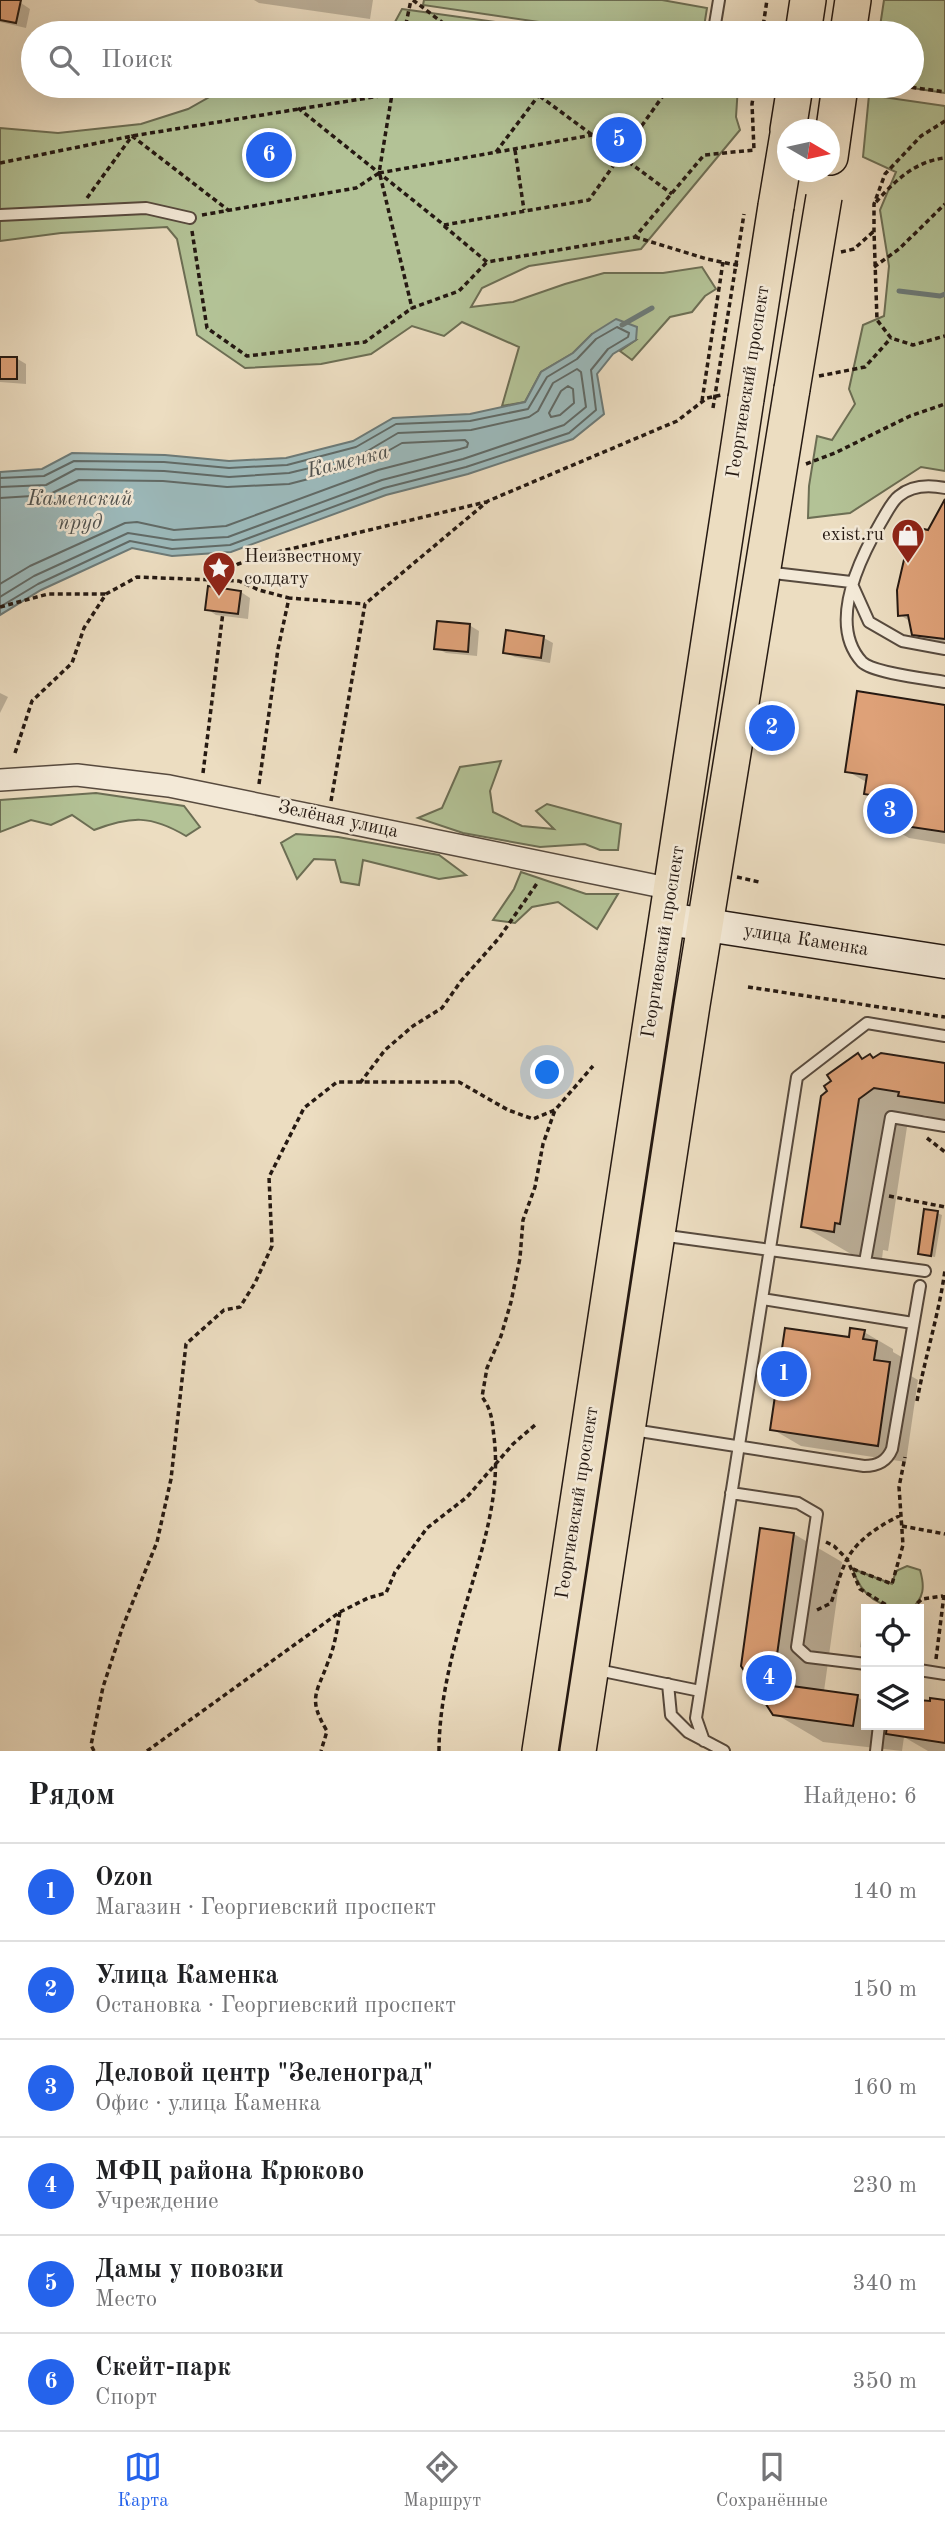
<!DOCTYPE html>
<html lang="ru">
<meta charset="utf-8">
<style>
:root{--surface:#fff;--page:#f2f2f2;--text:#202124;--muted:#757577;--line:#e0e0e0;--accent:#2563eb}
body{margin:0;font-family:"Old Standard TT",serif;background:var(--page);color:var(--text)}
.controls{position:absolute;right:21px;bottom:21px;display:grid;overflow:hidden;border-radius:0px;box-shadow:0 7px 28px #0002}
.controls button{width:63px;height:63px;display:grid;place-items:center;padding:0;border:0;border-bottom:2px solid var(--line);background:var(--surface);color:var(--text);font:35px sans-serif}
.compass{position:absolute;left:777px;top:119px;width:63px;height:63px;border-radius:50%;background:var(--surface);box-shadow:0 7px 28px #0002;rotate:99deg}
.you{position:absolute;left:548px;top:1073px;width:24px;height:24px;margin:-18px;border:5px solid #fff;border-radius:50%;background:#1a73e8;box-shadow:0 0 0 10px #1a73e833}
.badge{display:grid;place-items:center;width:46px;height:46px;border-radius:50%;background:var(--accent);color:#fff;font-size:23px;font-weight:700}
.pin{position:absolute;translate:-50% -50%;border:4px solid #fff;box-shadow:0 2px 7px #0006}
.list{margin:0;padding:0;list-style:none}
h2{display:flex;justify-content:space-between;align-items:center;height:91px;margin:0;padding:0 28px;font-size:30px}
h2 small{font-size:23px;font-weight:400;color:var(--muted)}
.list li{display:grid;grid-template-columns:46px 1fr auto;gap:21px;align-items:center;box-sizing:border-box;height:98px;padding:0 28px;border-top:2px solid var(--line)}
.list b{display:block;font-size:26px;white-space:nowrap}
.list p{margin:0;font-size:23px;white-space:nowrap;color:var(--muted)}
.list em{font-size:23px;font-style:normal;color:var(--muted)}
.icon{flex:none;width:38px;height:38px;fill:none;stroke:currentColor;stroke-width:2;stroke-linecap:round;stroke-linejoin:round}
.map{position:relative;flex:none;width:945px;height:1751px;overflow:hidden}
.search{position:absolute;background:var(--surface);box-shadow:0 7px 28px #0002;left:21px;right:21px;top:21px;height:77px;display:flex;align-items:center;gap:18px;box-sizing:border-box;padding:0 24px;border-radius:38px;color:var(--muted);font-size:26px}
.sheet{height:679px;background:var(--surface)}
nav{display:flex;justify-content:space-around;align-items:center;box-sizing:border-box;height:98px;border-top:2px solid var(--line);background:var(--surface);font-size:19px;color:var(--muted)}
nav a{display:grid;justify-items:center;gap:4px}
nav .on{color:var(--accent)}
.map>svg:first-child{display:block}
</style>
<div class="map">
<svg width="945" height="1751" viewBox="0 0 945 1751">
<rect width="100%" height="100%" fill="#ecddc1"/>
<filter id="stains"><feTurbulence type="fractalNoise" baseFrequency=".00286" numOctaves="4"/><feColorMatrix values="0 0 0 0 .2 0 0 0 0 .09 0 0 0 0 .02 0 0 0 .5 -.17"/></filter>
<radialGradient id="worn" r=".72"><stop offset=".6" stop-color="#630" stop-opacity="0"/><stop offset="1" stop-color="#630" stop-opacity=".3"/></radialGradient>
<!-- green -->
<path fill="#b3c296" stroke="#6c6e54" stroke-width="2" d="M 424,0 L 662,0 L 707,8 L 703,33 L 615,33 L 423,5 Z
M 884,0 L 945,0 L 945,93 L 899,86 L 912,86 L 912,33 L 879,33 Z
M 402,9 L 576,33 L 389,33 Z
M 229,86 L 738,86 L 736,117 L 740,130 L 641,249 L 529,266 L 482,288 L 471,307 L 513,302 L 565,284 L 604,273 L 663,273 L 702,267 L 716,289 L 705,296 L 692,312 L 670,317 L 632,360 L 620,351 L 636,340 L 592,334 L 573,353 L 541,372 L 525,402 L 502,406 L 519,347 L 462,322 L 444,336 L 412,326 L 371,354 L 321,364 L 245,368 L 197,335 L 177,239 L 167,227 L 61,233 L 0,241 L 0,128 L 58,133 L 141,124 L 188,109 Z
M 869,95 L 945,106 L 945,471 L 921,467 L 850,513 L 808,518 L 809,486 L 817,436 L 832,440 L 855,404 L 849,389 L 863,325 L 884,316 L 889,266 L 880,210 L 896,172 L 863,157 Z
M 501,761 L 490,791 L 493,812 L 522,826 L 554,829 L 536,811 L 547,804 L 621,824 L 618,850 L 600,850 L 585,844 L 540,847 L 463,833 L 418,818 L 442,808 L 460,767 Z
M 96,793 L 184,806 L 200,827 L 186,836 C 151,815 131,816 94,830 L 72,815 L 51,825 L 31,820 L 0,832 L 0,800 Z
M 296,834 L 338,837 L 439,855 L 466,875 L 439,879 L 363,860 L 359,885 L 341,882 L 335,860 L 314,859 L 297,879 L 281,843 Z
M 521,872 L 586,894 L 618,894 L 597,929 L 558,902 L 532,907 L 515,923 L 493,920 L 514,889 Z
M 907,1566 L 920,1570 C 925,1587 924,1598 911,1609 C 882,1609 861,1597 853,1569 L 892,1584 L 896,1571 Z"/>
<!-- water -->
<path fill="#9cbabc" stroke="#6c7a78" stroke-width="2" d="M 616,319 L 637,327 L 636,340 L 613,354 L 597,374 L 604,414 L 573,439 L 468,474 L 386,495 L 231,552 L 172,556 L 132,548 L 41,590 L 0,615 L 0,472 L 42,469 L 72,453 L 165,455 L 229,461 L 286,458 L 353,441 L 393,418 L 470,414 L 525,402 L 541,372 L 573,353 L 592,334 Z"/>
<!-- shadow -->
<path fill="#0003" d="M 0,0 L 21,3 L 30,9 L 26,28 L 0,22 Z
M 254,0 L 373,0 L 370,19 L 259,3 Z
M 0,358 L 16,358 L 26,364 L 26,384 L 0,382 Z
M 945,514 L 945,647 L 933,645 L 913,634 L 911,622 L 900,615 L 928,532 Z
M 241,592 L 250,598 L 248,619 L 216,615 L 207,609 Z
M 469,625 L 479,631 L 477,656 L 446,653 L 436,648 Z
M 544,638 L 553,643 L 550,663 L 515,657 L 505,652 Z
M 0,693 L 8,697 L 0,713 Z
M 945,707 L 945,844 L 909,838 L 880,821 L 883,803 L 866,793 L 868,783 L 847,771 Z
M 858,1056 L 865,1059 L 870,1056 L 875,1059 L 945,1064 L 945,1121 L 924,1115 L 907,1127 L 888,1251 L 883,1250 L 882,1259 L 851,1254 L 803,1226 Z
M 937,1213 L 942,1215 L 935,1257 L 924,1255 L 920,1253 Z
M 864,1332 L 893,1349 L 893,1352 L 905,1359 L 904,1372 L 918,1380 L 906,1462 L 801,1446 L 772,1429 L 850,1339 Z
M 794,1534 L 842,1562 L 824,1691 L 857,1697 L 866,1702 L 866,1725 L 919,1725 L 919,1701 L 931,1703 L 945,1701 L 945,1751 L 928,1751 L 904,1737 L 902,1751 L 823,1742 L 774,1713 L 742,1665 Z
M 866,1606 L 881,1609 L 866,1609 L 866,1650 L 860,1647 Z"/>
<g fill="none" stroke-linecap="round" stroke-linejoin="round">
<!-- shore -->
<path stroke="#606a67" stroke-width="2" d="M 568,386 L 573,389 L 574,403 L 560,415 L 551,417 L 549,413 L 561,391 Z
M 0,478 L 44,476 L 74,461 L 164,462 L 229,468 L 287,465 L 356,447 L 396,424 L 470,421 L 528,409 L 547,377 L 577,359 L 596,339 L 617,327 L 629,333 L 628,337 L 608,349 L 591,370 L 596,410 L 569,433 L 466,467 L 384,488 L 230,545 L 172,549 L 130,541 L 38,584 L 0,607
M 0,487 L 46,485 L 76,469 L 164,471 L 229,477 L 289,473 L 359,456 L 398,433 L 471,430 L 529,417 L 538,411 L 553,383 L 577,369 L 581,372 L 586,407 L 564,425 L 463,459 L 382,480 L 228,537 L 173,540 L 128,533 L 34,576 L 0,597
M 0,498 L 48,495 L 79,480 L 163,481 L 227,487 L 289,484 L 363,465 L 402,443 L 465,440 L 468,443 L 467,447 L 460,449 L 378,470 L 226,526 L 174,530 L 137,522 L 125,523 L 30,566 L 0,584"/>
<!-- stream -->
<path stroke="#6c7a78" stroke-width="5" d="M 899,291 L 940,296 L 945,294
M 622,325 L 652,308"/>
</g>
<!-- building -->
<path fill="#dea178" stroke="#251912" stroke-width="2" d="M 0,0 L 21,0 L 16,23 L 0,20 Z
M 0,357 L 17,357 L 17,379 L 0,379 Z
M 945,499 L 945,639 L 912,635 L 908,615 L 898,616 L 897,590 L 906,551 L 915,527 L 928,530 Z
M 208,586 L 241,591 L 238,614 L 205,610 Z
M 437,621 L 470,624 L 468,652 L 434,649 Z
M 506,630 L 544,636 L 541,658 L 503,653 Z
M 857,691 L 945,705 L 945,832 L 878,822 L 882,797 L 864,794 L 867,775 L 845,772 Z
M 858,1053 L 862,1059 L 870,1054 L 873,1058 L 881,1053 L 945,1063 L 945,1103 L 898,1096 L 899,1092 L 874,1088 L 859,1099 L 840,1224 L 835,1223 L 834,1232 L 801,1227 L 821,1096 L 827,1091 L 824,1086 L 831,1081 L 827,1075 Z
M 924,1209 L 938,1211 L 931,1256 L 918,1254 Z
M 785,1328 L 849,1337 L 850,1328 L 865,1330 L 863,1339 L 877,1341 L 874,1360 L 890,1362 L 878,1446 L 770,1430 Z
M 760,1528 L 794,1533 L 776,1662 L 792,1686 L 858,1695 L 853,1726 L 773,1715 L 741,1666 Z
M 930,1698 L 945,1700 L 945,1743 L 886,1734 L 887,1725 L 919,1725 L 919,1700 L 930,1701 Z"/>
<g fill="none" stroke-linecap="round" stroke-linejoin="round">
<defs>
<path id="service" d="M 715,24 L 719,0
M 0,215 L 146,208 L 190,218
M 945,488 C 930,485 912,485 899,496 C 892,501 886,514 881,522 C 860,558 827,624 862,662 C 873,673 928,679 945,682
M 765,572 L 851,582 L 869,622 L 902,641 L 945,649
M 660,1235 L 925,1271
M 865,1262 L 891,1117 L 945,1126
M 762,1299 L 913,1323
M 633,1430 L 864,1466 C 878,1466 887,1461 892,1449 L 920,1286
M 731,1493 L 798,1503 L 817,1514 L 797,1647 L 808,1657 L 866,1664
M 593,1669 L 700,1691
M 919,1670 L 945,1674
M 668,1684 L 671,1715 L 688,1732 L 724,1751
M 704,1741 L 696,1718 L 797,1077 L 867,1023 L 945,1036
M 876,1751 L 879,1725"/>
<path id="minor" d="M 0,780 L 77,775 L 169,786 L 672,889"/>
<path id="secondary" d="M 668,919 L 945,962"/>
<path id="primary" d="M 803,33 L 808,0
M 848,33 L 853,0
M 788,130 L 795,86
M 830,157 L 840,86
M 776,206 L 788,134
M 540,1751 L 746,399
M 578,1751 L 692,1005 L 792,389"/>
</defs>
<!-- service casing -->
<use href="#service" stroke="#574a3e" stroke-width="14"/>
<!-- minor casing -->
<use href="#minor" stroke="#574a3e" stroke-width="24"/>
<!-- secondary casing -->
<use href="#secondary" stroke="#251912" stroke-width="35"/>
<!-- primary casing -->
<use href="#primary" stroke="#251912" stroke-width="38"/>
<!-- path -->
<path stroke="#251912" stroke-width="3.5" stroke-dasharray="5 3.5" stroke-linecap="butt" d="M 413,0 L 456,33
M 404,33 L 411,0
M 762,33 L 767,0
M 526,86 L 672,194
M 655,86 L 665,93 L 711,86
M 903,86 L 945,92
M 298,108 L 444,225 L 589,200 L 665,93
M 945,121 L 921,136 L 885,174 L 874,204 L 874,231 L 877,320 L 891,338 L 913,345 L 945,336
M 515,150 L 524,210
M 496,152 L 539,95
M 0,163 L 132,136 L 392,94 L 393,86
M 379,173 L 643,126
M 380,175 L 412,308 L 459,291 L 487,262
M 87,198 L 132,136 L 228,210
M 876,202 C 895,181 915,161 945,158
M 202,215 L 356,188 L 379,173 L 392,94 L 440,86
M 444,226 L 487,262 L 635,237 L 704,155 L 754,150 L 752,104 L 755,86
M 192,231 L 207,328 L 247,356 L 365,342 L 412,308
M 635,237 L 707,259 L 741,266
M 841,252 L 854,249 L 874,231
M 874,267 L 899,249 L 945,204
M 819,376 L 865,367 L 891,338
M 702,401 L 723,262
M 806,464 L 835,453 L 910,416 L 945,404
M 215,578 L 238,564 L 265,555 L 486,502
M 0,607 L 48,594 L 106,594
M 15,753 L 32,701 L 72,663 L 84,628 L 106,594 L 137,577 L 239,581 L 259,590 L 289,598
M 203,773 L 223,612
M 259,784 L 278,649 L 289,598 L 365,604
M 331,801 L 365,604 L 488,501 L 677,421 L 707,398 L 722,395
M 737,877 L 759,882
M 748,987 L 945,1017
M 360,1083 L 385,1050 L 413,1026 L 442,1008 L 461,981 L 499,938 L 538,882
M 927,1138 L 945,1152
M 889,1196 L 945,1207
M 917,1401 C 925,1357 939,1314 945,1270
M 902,1526 L 945,1534
M 826,1542 L 834,1546 L 847,1559 L 860,1589 L 893,1609
M 853,1569 L 892,1584 L 903,1545 L 899,1487 L 905,1457
M 911,1609 L 922,1599 L 943,1596
M 817,1610 L 831,1603 C 836,1589 840,1574 846,1561 C 857,1539 881,1525 901,1515
M 340,1612 L 368,1598 L 386,1593 L 395,1572 L 427,1528 L 467,1497 L 513,1444 L 535,1425
M 936,1659 L 944,1595
M 94,1751 L 91,1745 L 103,1687 L 123,1626 L 157,1542 L 171,1479 L 186,1344 L 224,1310 L 240,1307 L 255,1283 L 272,1246 L 269,1177 L 304,1108 L 337,1082 L 459,1082 L 508,1110 L 533,1119 L 555,1110 L 593,1066
M 147,1751 L 340,1612 C 337,1629 335,1646 328,1662 C 317,1693 307,1698 327,1731 L 321,1751
M 439,1751 C 439,1709 449,1666 460,1625 C 477,1563 502,1502 494,1437 C 492,1421 492,1410 482,1397 L 487,1368 L 501,1336 L 511,1302 L 520,1258 L 523,1220 L 535,1187 L 543,1144 L 555,1110"/>
<!-- service -->
<use href="#service" stroke="#f3e9d7" stroke-width="10"/>
<!-- minor -->
<use href="#minor" stroke="#f3e9d7" stroke-width="21"/>
<!-- secondary -->
<use href="#secondary" stroke="#f3e9d7" stroke-width="32"/>
<!-- primary -->
<use href="#primary" stroke="#ecddc1" stroke-width="35"/>
<defs>
<path id="primary-bridge" d="M 792,389 L 824,197
M 746,399 L 776,206"/>
</defs>
<!-- primary-bridge casing -->
<use href="#primary-bridge" stroke="#251912" stroke-width="38" stroke-linecap="butt"/>
<!-- path-bridge -->
<path stroke="#251912" stroke-width="3.5" stroke-dasharray="5 3.5" stroke-linecap="butt" d="M 713,408 L 744,214"/>
<!-- primary-bridge -->
<use href="#primary-bridge" stroke="#ecddc1" stroke-width="35"/>
</g>
<!-- icons -->
<defs>
<symbol id="shop-pin" viewBox="-11 -11 22 30"><path d="M0 17L-7.5 6A9.5 9.5 0 1 1 7.5 6Z" fill="#8f2418" stroke="#f3e9d7"/><path d="M-5-2.5h2.3a2.7 3.5 0 0 1 5.4 0H5L5.5 6h-11ZM-1.5-2.5h3a1.5 2.3 0 0 0-3 0Z" fill="#fff"/></symbol>
<symbol id="sight-pin" viewBox="-11 -11 22 30"><path d="M0 17L-7.5 6A9.5 9.5 0 1 1 7.5 6Z" fill="#8f2418" stroke="#f3e9d7"/><path d="M0-6L1.8-2.2L6-1.7L2.9 1.2L3.7 5.4L0 3.3L-3.7 5.4L-2.9 1.2L-6-1.7L-1.8-2.2Z" fill="#fff"/></symbol>
</defs>
<g fill-rule="evenodd">
<use href="#shop-pin" x="889" y="516" width="38" height="52"/>
<use href="#sight-pin" x="200" y="549" width="38" height="52"/>
</g>
<g text-anchor="middle" dominant-baseline="central" stroke-width="5" stroke-linejoin="round" paint-order="stroke">
<!-- street labels -->
<g font-size="19" fill="#251912" stroke="#f3e9d7">
<text transform="translate(749 382) rotate(-81)">Георгиевский проспект</text>
<text transform="translate(338 820) rotate(12)">Зелёная улица</text>
<text transform="translate(806 941) rotate(9)">улица Каменка</text>
<text transform="translate(664 942) rotate(-81)">Георгиевский проспект</text>
<text transform="translate(578 1503) rotate(-81)">Георгиевский проспект</text>
</g>
<!-- poi labels -->
<g font-size="19" fill="#251912" stroke="#f3e9d7" text-anchor="end">
<text x="884" y="535">exist.ru</text>
<text x="244" y="557" text-anchor="start">Неизвестному<tspan x="244" dy="22">солдату</tspan></text>
</g>
<!-- water labels -->
<g font-size="21" font-style="italic" fill="#4f514e" stroke="#f3e9d7">
<text transform="translate(348 462) rotate(-14)">Каменка</text>
<text x="80" y="499">Каменский<tspan x="80" dy="24">пруд</tspan></text>
</g>
</g>
<rect width="100%" height="100%" filter="url(#stains)"/>
<rect width="100%" height="100%" fill="url(#worn)"/>
</svg>
<div class="controls">
<button><svg class="icon" aria-label="locate" viewBox="0 0 24 24"><circle cx="12" cy="12" r="6"/><path d="M12 2v4M12 18v4M2 12h4M18 12h4"/></svg></button>
<button><svg class="icon" aria-label="layers" viewBox="0 0 24 24"><path d="M12 4l9 5-9 5-9-5zM3 14l9 5 9-5"/></svg></button>
</div>
<svg class="compass" viewBox="-18 -18 36 36"><path d="M0-13l5 13h-10z" fill="#e53935"/><path d="M0 13l5-13h-10z" fill="#757577"/></svg>
<div class="you"></div>
<div class="pin badge" style="left:784px;top:1374px">1</div>
<div class="pin badge" style="left:772px;top:728px">2</div>
<div class="pin badge" style="left:890px;top:811px">3</div>
<div class="pin badge" style="left:769px;top:1678px">4</div>
<div class="pin badge" style="left:619px;top:140px">5</div>
<div class="pin badge" style="left:269px;top:155px">6</div>
<div class="search"><svg class="icon" aria-label="search" viewBox="0 0 24 24"><circle cx="10" cy="10" r="6"/><path d="M15 15l6 6"/></svg>Поиск</div>
</div>
<section class="sheet">
<h2>Рядом<small>Найдено: 6</small></h2>
<ul class="list">
<li><span class="badge">1</span><div><b>Ozon</b><p>Магазин · Георгиевский проспект</p></div><em>140 m</em></li>
<li><span class="badge">2</span><div><b>Улица Каменка</b><p>Остановка · Георгиевский проспект</p></div><em>150 m</em></li>
<li><span class="badge">3</span><div><b>Деловой центр &quot;Зеленоград&quot;</b><p>Офис · улица Каменка</p></div><em>160 m</em></li>
<li><span class="badge">4</span><div><b>МФЦ района Крюково</b><p>Учреждение</p></div><em>230 m</em></li>
<li><span class="badge">5</span><div><b>Дамы у повозки</b><p>Место</p></div><em>340 m</em></li>
<li><span class="badge">6</span><div><b>Скейт-парк</b><p>Спорт</p></div><em>350 m</em></li>
</ul>
</section>
<nav>
<a class="on"><svg class="icon" aria-label="map" viewBox="0 0 24 24"><path d="M3 6l6-2 6 2 6-2v14l-6 2-6-2-6 2zM9 4v14M15 6v14"/></svg>Карта</a>
<a><svg class="icon" aria-label="directions" viewBox="0 0 24 24"><path d="M12 3l9 9-9 9-9-9zM9 14v-3h6M13 9l2 2-2 2"/></svg>Маршрут</a>
<a><svg class="icon" aria-label="saved" viewBox="0 0 24 24"><path d="M7 4h10v16l-5-4-5 4z"/></svg>Сохранённые</a>
</nav>
